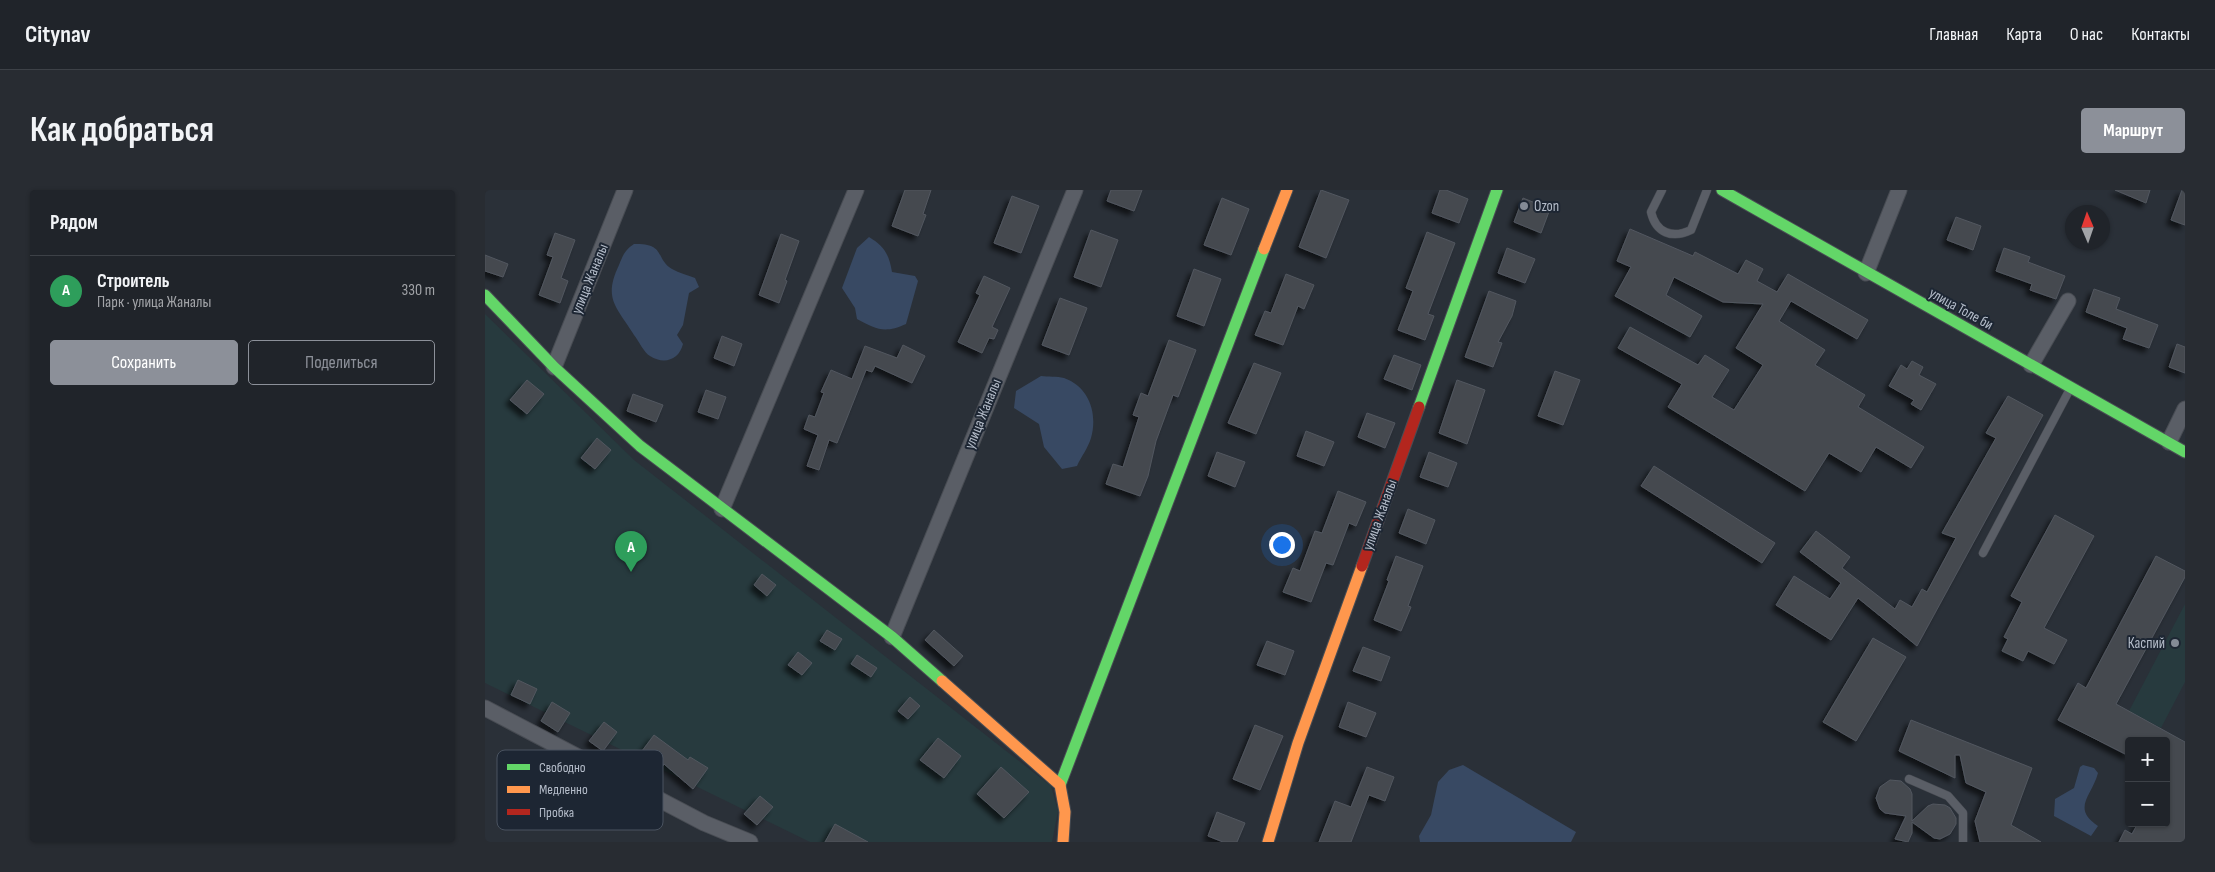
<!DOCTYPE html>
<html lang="ru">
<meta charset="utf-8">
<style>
:root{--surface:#20242a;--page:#282c32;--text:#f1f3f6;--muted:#a2a4a8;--line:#3d4147;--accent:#8c9099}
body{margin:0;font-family:"Sofia Sans Condensed",sans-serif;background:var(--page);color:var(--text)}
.controls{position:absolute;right:15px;bottom:15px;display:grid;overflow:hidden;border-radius:5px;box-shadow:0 1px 4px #0004}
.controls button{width:45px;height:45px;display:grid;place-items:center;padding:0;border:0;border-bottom:1px solid var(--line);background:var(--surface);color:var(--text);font:25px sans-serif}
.compass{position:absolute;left:1580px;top:15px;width:45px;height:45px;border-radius:50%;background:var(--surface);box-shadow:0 1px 4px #0004;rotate:358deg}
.you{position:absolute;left:796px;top:354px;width:18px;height:18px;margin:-12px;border:4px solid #fff;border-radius:50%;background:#1a73e8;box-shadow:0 0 0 8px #1a73e833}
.badge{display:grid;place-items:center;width:32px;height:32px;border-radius:50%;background:var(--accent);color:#fff;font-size:16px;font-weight:700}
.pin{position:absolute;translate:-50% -41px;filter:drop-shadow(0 1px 2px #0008)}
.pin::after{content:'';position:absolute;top:26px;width:18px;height:15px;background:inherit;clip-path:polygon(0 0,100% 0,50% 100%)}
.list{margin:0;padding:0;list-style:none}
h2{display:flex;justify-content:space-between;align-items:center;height:65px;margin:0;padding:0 20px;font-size:21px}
h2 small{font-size:16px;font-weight:400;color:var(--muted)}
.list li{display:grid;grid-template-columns:32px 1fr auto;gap:15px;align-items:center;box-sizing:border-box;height:70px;padding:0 20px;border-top:1px solid var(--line)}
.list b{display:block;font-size:19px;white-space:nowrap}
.list p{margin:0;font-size:16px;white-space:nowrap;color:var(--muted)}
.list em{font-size:16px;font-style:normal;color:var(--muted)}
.actions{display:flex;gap:10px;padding:15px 20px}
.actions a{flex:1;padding:11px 0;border:1px solid var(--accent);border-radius:5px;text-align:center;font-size:18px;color:var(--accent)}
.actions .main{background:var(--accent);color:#fff}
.map{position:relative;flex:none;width:1700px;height:652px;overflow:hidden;border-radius:5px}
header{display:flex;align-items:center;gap:30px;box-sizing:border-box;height:70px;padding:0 25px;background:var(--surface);border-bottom:1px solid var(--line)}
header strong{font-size:24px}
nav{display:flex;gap:28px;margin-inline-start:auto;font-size:18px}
.intro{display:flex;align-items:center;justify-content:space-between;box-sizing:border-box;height:120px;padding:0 30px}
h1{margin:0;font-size:35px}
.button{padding:12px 22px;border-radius:5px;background:var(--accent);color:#fff;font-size:18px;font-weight:700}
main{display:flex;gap:30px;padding:0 30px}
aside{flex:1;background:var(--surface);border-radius:5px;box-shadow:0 1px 4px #0004}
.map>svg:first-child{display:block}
</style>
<header>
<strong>Citynav</strong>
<nav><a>Главная</a><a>Карта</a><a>О нас</a><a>Контакты</a></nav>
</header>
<div class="intro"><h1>Как добраться</h1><a class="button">Маршрут</a></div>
<main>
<aside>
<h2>Рядом<small></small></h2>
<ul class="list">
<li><span class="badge" style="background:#2e9e5b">A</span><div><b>Строитель</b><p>Парк · улица Жаналы</p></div><em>330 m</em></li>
</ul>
<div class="actions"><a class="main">Сохранить</a><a>Поделиться</a></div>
</aside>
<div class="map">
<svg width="1700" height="652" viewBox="0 0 1700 652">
<defs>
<filter id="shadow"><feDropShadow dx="-4.5" dy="4.5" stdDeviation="2.5" flood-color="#0009"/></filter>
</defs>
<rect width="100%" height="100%" fill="#2a3038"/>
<!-- green -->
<path fill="#273a3e" d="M 0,124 L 149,270 L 566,596 L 573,621 L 567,652 L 325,652 L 0,493 Z
M 1700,414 L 1700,492 L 1676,538 L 1644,521 Z"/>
<!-- water -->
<path fill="#384963" d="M 384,47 C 399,56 404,64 407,82 L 430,86 L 433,91 L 421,134 C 399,144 391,139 372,129 L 370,118 L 357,98 L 372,58 Z
M 149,54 C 181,53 170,69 187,79 C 194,83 203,85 210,88 L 214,97 L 204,103 L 198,135 L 192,145 L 198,154 C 194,170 179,175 165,166 C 159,163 154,151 149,145 C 131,116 118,109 134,75 C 138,65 140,60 149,54 Z
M 556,186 C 563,187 572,186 579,188 C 604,197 613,223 606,248 C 603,258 596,267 592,276 L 577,279 L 559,257 L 554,234 L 529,218 L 531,201 Z
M 978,575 L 1091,642 L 1086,652 L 935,652 L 934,646 L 946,625 L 953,592 L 964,580 Z
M 1598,575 L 1609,578 L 1613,583 C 1607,606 1586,618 1613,636 L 1606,646 L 1569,626 L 1570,609 L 1589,598 L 1595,577 Z"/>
<!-- building -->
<path fill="#444950" stroke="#52575f" filter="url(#shadow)" d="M 420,0 L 446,0 L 438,24 L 441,25 L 433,46 L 407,36 Z
M 626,0 L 657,0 L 649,21 L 622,11 Z
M 836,0 L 864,10 L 841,68 L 814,57 Z
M 955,0 L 961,0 L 983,9 L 974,33 L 947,23 Z
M 1630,0 L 1665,0 L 1661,13 Z
M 1697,0 L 1700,0 L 1700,35 L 1686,30 Z
M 527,6 L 554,16 L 536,63 L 509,53 Z
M 737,8 L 764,19 L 746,65 L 719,55 Z
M 1038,8 L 1065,19 L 1056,43 L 1029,32 Z
M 1471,27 L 1496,36 L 1488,60 L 1462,50 Z
M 1145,39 L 1208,66 L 1210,62 L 1253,84 L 1261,70 L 1278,79 L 1272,91 L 1292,102 L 1303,84 L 1383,130 L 1372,149 L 1306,111 L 1294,131 L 1340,160 L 1330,175 L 1380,205 L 1373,217 L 1439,257 L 1426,278 L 1391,257 L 1376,282 L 1344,263 L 1320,301 L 1183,217 L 1197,194 L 1133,158 L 1145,137 L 1213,175 L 1220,165 L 1244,180 L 1227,207 L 1249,220 L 1278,175 L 1251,158 L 1278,114 L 1238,112 L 1189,87 L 1181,105 L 1217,126 L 1205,147 L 1130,106 L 1146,77 L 1132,71 Z
M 606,40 L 633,50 L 616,97 L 589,87 Z
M 942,42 L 970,53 L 943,124 L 949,126 L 940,150 L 913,140 L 928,101 L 921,98 Z
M 70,43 L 90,50 L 76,88 L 83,91 L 75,113 L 54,105 L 68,67 L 62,65 Z
M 296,44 L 314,51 L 300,90 L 302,91 L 294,113 L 274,105 Z
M 1022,58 L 1050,69 L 1040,93 L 1013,83 Z
M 1519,58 L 1545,67 L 1543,72 L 1580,86 L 1571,109 L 1545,100 L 1547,94 L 1511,81 Z
M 0,65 L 23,74 L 18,87 L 0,81 Z
M 709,79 L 736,89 L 719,136 L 692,126 Z
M 801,84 L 829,95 L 819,119 L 813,116 L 798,155 L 770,145 L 780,121 L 786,123 Z
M 499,86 L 525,98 L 507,137 L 513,140 L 509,149 L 504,148 L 497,163 L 473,152 L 495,105 L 491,103 Z
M 1609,99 L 1635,108 L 1631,119 L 1673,135 L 1664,158 L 1638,149 L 1642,138 L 1601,122 Z
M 1004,101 L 1031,111 L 1027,126 L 1013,152 L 1017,153 L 1008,177 L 980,167 Z
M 575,108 L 602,118 L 584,165 L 557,155 Z
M 237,146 L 257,154 L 249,176 L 229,168 Z
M 684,150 L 711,160 L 693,207 L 688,205 L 671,251 L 663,286 L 655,306 L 621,294 L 628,274 L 638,277 L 654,227 L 648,225 L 656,203 L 663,206 Z
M 1692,154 L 1700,157 L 1700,183 L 1684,177 Z
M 418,155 L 440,166 L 427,193 L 390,176 L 387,182 L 381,180 L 352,253 L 344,250 L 334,280 L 322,276 L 333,245 L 319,239 L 324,225 L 330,227 L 339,203 L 336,202 L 346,180 L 367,189 L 380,156 L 412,168 Z
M 909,165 L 936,175 L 927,200 L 899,189 Z
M 1427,171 L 1438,177 L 1434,185 L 1451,194 L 1436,220 L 1426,214 L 1429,210 L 1404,196 L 1416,175 L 1422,179 Z
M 769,173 L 796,183 L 771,244 L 743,233 Z
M 1070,181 L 1095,190 L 1078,235 L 1053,226 Z
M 42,190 L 59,204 L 42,224 L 25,210 Z
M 972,190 L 1000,200 L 982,254 L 954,243 Z
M 221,200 L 241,207 L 233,229 L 213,222 Z
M 148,204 L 178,215 L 171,232 L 142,221 Z
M 1523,206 L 1558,225 L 1432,456 L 1373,408 L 1346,450 L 1291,415 L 1309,386 L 1345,409 L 1356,393 L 1315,362 L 1331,341 L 1365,367 L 1357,378 L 1410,419 L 1415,410 L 1427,417 L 1437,399 L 1442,402 L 1471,348 L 1457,343 L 1511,248 L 1501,243 Z
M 882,223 L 910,233 L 900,258 L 873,247 Z
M 821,241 L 849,252 L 839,276 L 812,266 Z
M 112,248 L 126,260 L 110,279 L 96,268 Z
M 732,262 L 760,272 L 750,297 L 723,286 Z
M 944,262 L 972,273 L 963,297 L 935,287 Z
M 1169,276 L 1290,353 L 1277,373 L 1156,296 Z
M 853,301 L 881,312 L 871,336 L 864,333 L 848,375 L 841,373 L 826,412 L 798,402 L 808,378 L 815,381 L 830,341 L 837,343 Z
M 923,319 L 950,330 L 941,354 L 914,343 Z
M 1570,325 L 1609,346 L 1559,438 L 1582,450 L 1569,474 L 1543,461 L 1538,471 L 1517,461 L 1523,449 L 1519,447 L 1537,412 L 1526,406 Z
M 911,366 L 938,376 L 923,416 L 926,417 L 916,441 L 889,430 L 904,391 L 902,390 Z
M 1671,366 L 1700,381 L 1700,387 L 1631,514 L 1700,552 L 1700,652 L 1634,652 L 1640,640 L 1647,644 L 1653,633 L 1681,633 L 1681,551 L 1644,551 L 1644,566 L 1573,530 L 1593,493 L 1601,498 Z
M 277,384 L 291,395 L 282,406 L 269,395 Z
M 342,440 L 357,449 L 350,460 L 335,451 Z
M 449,440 L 478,466 L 469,476 L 440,450 Z
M 1388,448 L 1421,467 L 1371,551 L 1338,532 Z
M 782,451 L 809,461 L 800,485 L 772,475 Z
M 878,457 L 905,467 L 896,491 L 868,481 Z
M 313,462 L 327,473 L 317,485 L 303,475 Z
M 372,465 L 392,478 L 386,487 L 366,474 Z
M 33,490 L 52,499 L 45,514 L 26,505 Z
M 425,507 L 435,516 L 423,529 L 413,521 Z
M 67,512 L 85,523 L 73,542 L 56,531 Z
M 863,512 L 891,523 L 881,547 L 854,537 Z
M 1426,530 L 1547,578 L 1526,635 L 1556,652 L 1495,652 L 1490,631 L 1501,602 L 1481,593 L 1475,565 L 1470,565 L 1470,588 L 1414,561 Z
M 119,532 L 132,542 L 118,561 L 104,551 Z
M 770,535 L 798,546 L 775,600 L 748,589 Z
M 169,545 L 203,570 L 205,567 L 223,578 L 208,599 L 179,574 L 175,580 L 154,565 Z
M 453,548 L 476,566 L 459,588 L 435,570 Z
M 516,577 L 544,602 L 519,628 L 492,604 Z
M 882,577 L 909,587 L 900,611 L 884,605 L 866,652 L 834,652 L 850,611 L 866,617 Z
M 1405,590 L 1416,591 L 1425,599 L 1427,604 L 1427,631 L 1443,616 L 1448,614 L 1460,615 L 1465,618 L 1471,628 L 1471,634 L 1465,644 L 1455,649 L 1449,648 L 1427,632 L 1427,643 L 1423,652 L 1410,649 L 1421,626 L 1400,623 L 1395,619 L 1391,608 L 1395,597 Z
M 275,606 L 288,617 L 272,635 L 259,624 Z
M 732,622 L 760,633 L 752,652 L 738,652 L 723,646 Z
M 350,634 L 383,652 L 340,652 Z"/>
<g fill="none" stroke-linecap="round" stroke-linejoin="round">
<defs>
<path id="lane" d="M 1177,0 L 1166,22 C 1171,43 1187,49 1206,40 L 1222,0
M 1498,363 L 1585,199
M 1424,589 L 1463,606 L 1478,623 L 1478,652"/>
<path id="street" d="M 1381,83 L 1414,0
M 1546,175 L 1583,111
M 69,177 L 140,0
M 1684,252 L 1700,219
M 237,319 L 371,0
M 407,447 L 590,0
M 0,518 L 219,633 L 265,652"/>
<path id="fast" d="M 1237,0 L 1700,262
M 0,105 L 69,177 L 155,256 L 407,447 L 457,491
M 934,217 L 1012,0
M 575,595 L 779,59"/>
<path id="slow" d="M 779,59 L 802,0
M 457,491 L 575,595 L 580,622 L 578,652
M 783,652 L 813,553 L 877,376"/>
<path id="jam" d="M 877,376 L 934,217"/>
</defs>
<!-- lane casing -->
<use href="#lane" stroke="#484c53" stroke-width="9"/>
<!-- street casing -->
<use href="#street" stroke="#484c53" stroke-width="17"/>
<!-- fast casing -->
<use href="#fast" stroke="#484c53" stroke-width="13"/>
<!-- slow casing -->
<use href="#slow" stroke="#484c53" stroke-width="13"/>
<!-- jam casing -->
<use href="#jam" stroke="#484c53" stroke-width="13"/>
<!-- lane -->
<use href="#lane" stroke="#5a5e66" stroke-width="8"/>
<!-- street -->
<use href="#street" stroke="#5a5e66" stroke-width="15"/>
<!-- fast -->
<use href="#fast" stroke="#63d668" stroke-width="11"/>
<!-- slow -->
<use href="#slow" stroke="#ff974d" stroke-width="11"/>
<!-- jam -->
<use href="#jam" stroke="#b3261e" stroke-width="11"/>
</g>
<!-- markers -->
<g fill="#848b96" stroke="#1d2633" stroke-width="2">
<circle cx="1039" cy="16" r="5"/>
<circle cx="1690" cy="453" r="5"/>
</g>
<g text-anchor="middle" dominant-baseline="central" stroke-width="4" stroke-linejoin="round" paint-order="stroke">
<!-- poi labels -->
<g font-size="15" fill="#b4bcc9" stroke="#1d2633" text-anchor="start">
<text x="1049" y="16">Ozon</text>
<text x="1680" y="453" text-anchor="end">Каспий</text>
</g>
<!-- street labels -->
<g font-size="15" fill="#b4bcc9" stroke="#1d2633">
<text transform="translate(105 89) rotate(-68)">улица Жаналы</text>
<text transform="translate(1476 119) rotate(29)">улица Толе би</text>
<text transform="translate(498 224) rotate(-68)">улица Жаналы</text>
<text transform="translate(895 325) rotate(-70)">улица Жаналы</text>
</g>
</g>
<!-- legend -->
<rect x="12" y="560" width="166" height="80" rx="8" fill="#1d2633" stroke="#4a5360" stroke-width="1"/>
<rect x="22" y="574" width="23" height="6" fill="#63d668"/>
<rect x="22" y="596" width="23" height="7" fill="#ff974d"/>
<rect x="22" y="619" width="23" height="6" fill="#b3261e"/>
<g font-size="14" fill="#b4bcc9">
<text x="54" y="582">Свободно</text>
<text x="54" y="604">Медленно</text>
<text x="54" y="627">Пробка</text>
</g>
</svg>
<div class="controls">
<button>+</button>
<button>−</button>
</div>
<svg class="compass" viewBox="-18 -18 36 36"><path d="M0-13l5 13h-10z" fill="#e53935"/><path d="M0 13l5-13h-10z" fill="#a2a4a8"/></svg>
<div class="you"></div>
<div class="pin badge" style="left:146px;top:382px;background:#2e9e5b">A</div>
</div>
</main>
